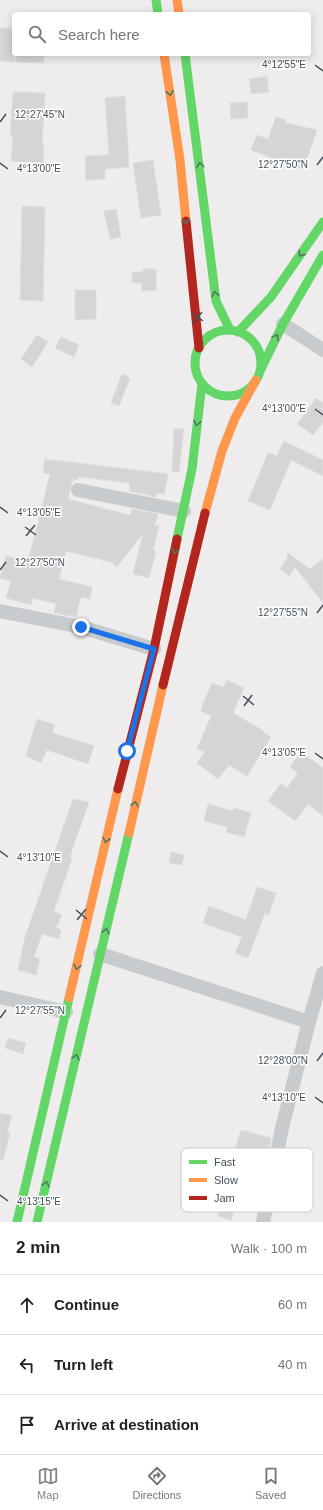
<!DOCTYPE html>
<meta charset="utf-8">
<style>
:root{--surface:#fff;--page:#f2f2f2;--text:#222;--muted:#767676;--line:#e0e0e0;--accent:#7f868d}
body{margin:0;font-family:Arial,sans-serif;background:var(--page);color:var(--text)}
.stop{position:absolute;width:12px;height:12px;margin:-9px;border:3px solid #1a73e8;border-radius:50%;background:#fff}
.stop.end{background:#1a73e8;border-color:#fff;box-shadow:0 1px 4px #0008}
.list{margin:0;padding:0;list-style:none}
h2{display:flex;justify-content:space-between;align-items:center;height:52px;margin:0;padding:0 16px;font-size:17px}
h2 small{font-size:13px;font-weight:400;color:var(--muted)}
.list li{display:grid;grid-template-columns:26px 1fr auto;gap:12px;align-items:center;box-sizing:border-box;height:60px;padding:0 16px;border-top:1px solid var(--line)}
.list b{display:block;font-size:15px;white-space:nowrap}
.list em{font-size:13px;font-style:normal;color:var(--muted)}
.icon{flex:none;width:22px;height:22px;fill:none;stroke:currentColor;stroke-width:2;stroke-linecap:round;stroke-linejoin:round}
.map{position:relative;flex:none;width:323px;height:1222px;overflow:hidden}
.search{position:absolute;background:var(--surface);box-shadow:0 2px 10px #0003;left:12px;right:12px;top:12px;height:44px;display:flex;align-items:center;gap:10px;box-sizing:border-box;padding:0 14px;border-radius:4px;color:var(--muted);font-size:15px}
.sheet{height:232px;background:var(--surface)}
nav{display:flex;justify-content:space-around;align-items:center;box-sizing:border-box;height:56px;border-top:1px solid var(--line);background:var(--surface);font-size:11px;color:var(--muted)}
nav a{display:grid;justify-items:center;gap:2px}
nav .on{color:var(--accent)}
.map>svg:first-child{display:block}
</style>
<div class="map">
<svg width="323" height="1222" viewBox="0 0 323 1222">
<rect width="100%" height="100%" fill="#eeecec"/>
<!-- building -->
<path fill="#d5d4d7" stroke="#dfdedf" d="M 0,28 L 14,29 L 14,62 L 0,61 Z
M 16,54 L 44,54 L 44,63 L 15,62 Z
M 267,76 L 269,92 L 251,94 L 249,79 Z
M 13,92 L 45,93 L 42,145 L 44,146 L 43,163 L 11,161 L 13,136 L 10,136 Z
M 125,96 L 129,167 L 105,169 L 105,179 L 86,180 L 85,156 L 109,155 L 105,98 Z
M 247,102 L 248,118 L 231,119 L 230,103 Z
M 276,117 L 286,120 L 285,123 L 317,130 L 303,170 L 251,150 L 257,135 L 268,139 Z
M 153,160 L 161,215 L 141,218 L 133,163 Z
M 22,206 L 45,207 L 43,301 L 20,300 Z
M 116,209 L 121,237 L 110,239 L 104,211 Z
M 143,269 L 156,269 L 156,291 L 142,291 L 142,283 L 132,283 L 132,272 L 143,272 Z
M 75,290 L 96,290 L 96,319 L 75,320 Z
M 37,335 L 48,342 L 32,367 L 21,359 Z
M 61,337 L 79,345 L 74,357 L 55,348 Z
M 122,374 L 130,378 L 119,406 L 111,403 Z
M 316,398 L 323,403 L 323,422 L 313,435 L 297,424 Z
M 174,429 L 184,429 L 179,472 L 172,472 Z
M 284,441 L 323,460 L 323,476 L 291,460 L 270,510 L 248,501 L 268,453 L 277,456 Z
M 45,459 L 168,474 L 164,494 L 157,493 L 156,497 L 129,491 L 130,483 L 79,477 L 78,480 L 73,479 L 68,499 L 130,515 L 132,509 L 158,514 L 155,525 L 159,526 L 153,550 L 156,551 L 149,578 L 133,574 L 143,533 L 117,567 L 111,562 L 66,551 L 59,579 L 92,587 L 90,599 L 81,597 L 76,617 L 54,613 L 56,604 L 33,598 L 31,605 L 6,598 L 11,581 L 0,578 L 6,556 L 28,562 L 50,474 L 43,473 Z
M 288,553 L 310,569 L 323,559 L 323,603 L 295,567 L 289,576 L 280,569 L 288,557 L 287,555 Z
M 227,680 L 244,688 L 233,713 L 264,731 L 263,732 L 271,737 L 247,776 L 229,765 L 218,779 L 197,763 L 205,752 L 197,749 L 211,716 L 201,711 L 204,701 L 212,683 L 224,687 Z
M 37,719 L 55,725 L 52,732 L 59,735 L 94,746 L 88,764 L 47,750 L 41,763 L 26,756 Z
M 301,752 L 323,768 L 323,816 L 308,804 L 295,821 L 268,801 L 281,783 L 287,788 L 298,773 L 290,767 Z
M 73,799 L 89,802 L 73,847 L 70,858 L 72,858 L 54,911 L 62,915 L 56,928 L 61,930 L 59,939 L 42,934 L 34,957 L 40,959 L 36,975 L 18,970 L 25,937 Z
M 208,804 L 233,811 L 234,808 L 251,813 L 244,837 L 226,832 L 228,827 L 204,821 Z
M 171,852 L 184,855 L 182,865 L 169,863 Z
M 257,887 L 276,893 L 269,915 L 265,913 L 248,958 L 235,953 L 242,937 L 203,923 L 209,906 L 246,920 Z
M 8,1038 L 26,1043 L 23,1054 L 5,1048 Z
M 0,1113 L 12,1116 L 7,1132 L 10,1133 L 3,1160 L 0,1159 Z
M 241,1130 L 271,1138 L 265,1169 L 256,1166 L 249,1189 L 261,1191 L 258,1201 L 248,1199 L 245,1206 L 237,1203 L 231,1220 L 218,1216 L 228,1189 L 223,1188 Z"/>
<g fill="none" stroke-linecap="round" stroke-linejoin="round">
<!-- street -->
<path stroke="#c8cbcd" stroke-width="14" d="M 283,324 L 323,350
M 78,490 L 184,511
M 0,611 L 81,627 L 154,649
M 100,954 L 309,1022 L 323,973
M 0,997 L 66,1012
M 263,1222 L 282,1128 L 309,1022"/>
<!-- fast -->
<path stroke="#63d668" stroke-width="9" d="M 156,0 L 158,14
M 185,54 L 216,301 L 230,330
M195 363a33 33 0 1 1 66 0a33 33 0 1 1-66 0Z
M 238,332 L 271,297 L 323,222
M 260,371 L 283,324 L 323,255
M 177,539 L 192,469 L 202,384
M 17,1222 L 69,998
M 37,1222 L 129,833"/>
<!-- slow -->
<path stroke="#ff974d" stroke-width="9" d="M 177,0 L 179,14
M 164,54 L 180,160 L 186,221
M 205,513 L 222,451 L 235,418 L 256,380
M 129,833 L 163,685
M 69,998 L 118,789"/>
<!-- jam -->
<path stroke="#b3261e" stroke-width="9" d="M 186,221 L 199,348
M 163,685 L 205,513
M 118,789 L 154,649 L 177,539"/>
</g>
<!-- one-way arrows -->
<defs><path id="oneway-chevron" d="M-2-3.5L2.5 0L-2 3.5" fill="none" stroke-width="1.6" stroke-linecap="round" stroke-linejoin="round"/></defs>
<g stroke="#4d785e">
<use href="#oneway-chevron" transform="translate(170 93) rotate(81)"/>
<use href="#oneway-chevron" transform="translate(200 165) rotate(-97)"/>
<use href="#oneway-chevron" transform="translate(186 221) rotate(84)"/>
<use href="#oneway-chevron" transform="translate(301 254) rotate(125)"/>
<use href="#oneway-chevron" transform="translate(215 294) rotate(-101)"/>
<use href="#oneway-chevron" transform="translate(276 337) rotate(-62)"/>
<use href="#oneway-chevron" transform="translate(197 423) rotate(98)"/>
<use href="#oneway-chevron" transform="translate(175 551) rotate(102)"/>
<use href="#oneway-chevron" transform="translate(135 804) rotate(-77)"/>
<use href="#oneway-chevron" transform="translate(106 840) rotate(103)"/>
<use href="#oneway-chevron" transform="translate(106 931) rotate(-77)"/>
<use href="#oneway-chevron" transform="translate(77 967) rotate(103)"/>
<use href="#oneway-chevron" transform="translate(76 1057) rotate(-77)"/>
<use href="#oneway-chevron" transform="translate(46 1184) rotate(-77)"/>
</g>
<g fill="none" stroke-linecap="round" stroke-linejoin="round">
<!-- route -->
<path stroke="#1a73e8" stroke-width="5" d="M 81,627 L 154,649 L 127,751"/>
</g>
<!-- ticks -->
<path fill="none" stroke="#434f5a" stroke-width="1.5" d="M 315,65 L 323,71M 0,122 L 6,114M 0,163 L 8,169M 317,165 L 323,157M 192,313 L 203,321M 193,323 L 202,312M 315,409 L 323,415M 0,507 L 8,513M 25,527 L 36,535M 26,536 L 35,525M 0,570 L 6,562M 317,613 L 323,605M 243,696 L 254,705M 244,706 L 252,695M 315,753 L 323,759M 0,851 L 8,857M 76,910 L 87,919M 77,920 L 86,909M 0,1018 L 6,1010M 317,1061 L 323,1053M 315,1097 L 323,1103M 0,1195 L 8,1201"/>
<!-- legend -->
<rect x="181" y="1148" width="132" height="64" rx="6" fill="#fff" stroke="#c7cace" stroke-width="1"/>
<rect x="189" y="1160" width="18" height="4" fill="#63d668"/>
<rect x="189" y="1178" width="18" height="4" fill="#ff974d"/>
<rect x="189" y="1196" width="18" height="4" fill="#b3261e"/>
<g font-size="11" fill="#434f5a">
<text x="214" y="1166">Fast</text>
<text x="214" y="1184">Slow</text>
<text x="214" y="1202">Jam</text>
</g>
<g font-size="10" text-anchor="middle" fill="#434f5a" stroke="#fff" stroke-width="3" stroke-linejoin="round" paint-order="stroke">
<text x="284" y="68">4°12'55"E</text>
<text x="40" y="118">12°27'45"N</text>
<text x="283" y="168">12°27'50"N</text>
<text x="39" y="172">4°13'00"E</text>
<text x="284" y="412">4°13'00"E</text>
<text x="39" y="516">4°13'05"E</text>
<text x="40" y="566">12°27'50"N</text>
<text x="283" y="616">12°27'55"N</text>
<text x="284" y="756">4°13'05"E</text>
<text x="39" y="861">4°13'10"E</text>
<text x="40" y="1014">12°27'55"N</text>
<text x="283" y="1064">12°28'00"N</text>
<text x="284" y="1101">4°13'10"E</text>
<text x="39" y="1205">4°13'15"E</text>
</g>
</svg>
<div class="stop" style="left:127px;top:751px"></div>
<div class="stop end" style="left:81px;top:627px"></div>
<div class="search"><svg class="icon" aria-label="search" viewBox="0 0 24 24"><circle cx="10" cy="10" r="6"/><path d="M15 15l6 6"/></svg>Search here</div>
</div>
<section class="sheet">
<h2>2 min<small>Walk · 100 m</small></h2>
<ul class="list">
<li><svg class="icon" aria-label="ahead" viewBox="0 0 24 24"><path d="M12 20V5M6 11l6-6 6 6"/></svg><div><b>Continue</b></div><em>60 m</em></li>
<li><svg class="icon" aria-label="left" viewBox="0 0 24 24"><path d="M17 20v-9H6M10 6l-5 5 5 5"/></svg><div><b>Turn left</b></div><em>40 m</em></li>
<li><svg class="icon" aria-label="arrive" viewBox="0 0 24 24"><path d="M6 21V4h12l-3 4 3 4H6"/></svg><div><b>Arrive at destination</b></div></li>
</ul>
</section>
<nav>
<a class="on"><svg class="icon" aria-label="map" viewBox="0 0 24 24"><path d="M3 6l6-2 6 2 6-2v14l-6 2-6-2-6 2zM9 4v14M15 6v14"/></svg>Map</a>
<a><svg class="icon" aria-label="directions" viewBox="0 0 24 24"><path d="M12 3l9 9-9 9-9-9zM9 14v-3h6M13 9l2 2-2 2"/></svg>Directions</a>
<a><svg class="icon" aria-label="saved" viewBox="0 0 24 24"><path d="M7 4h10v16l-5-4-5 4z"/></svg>Saved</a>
</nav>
